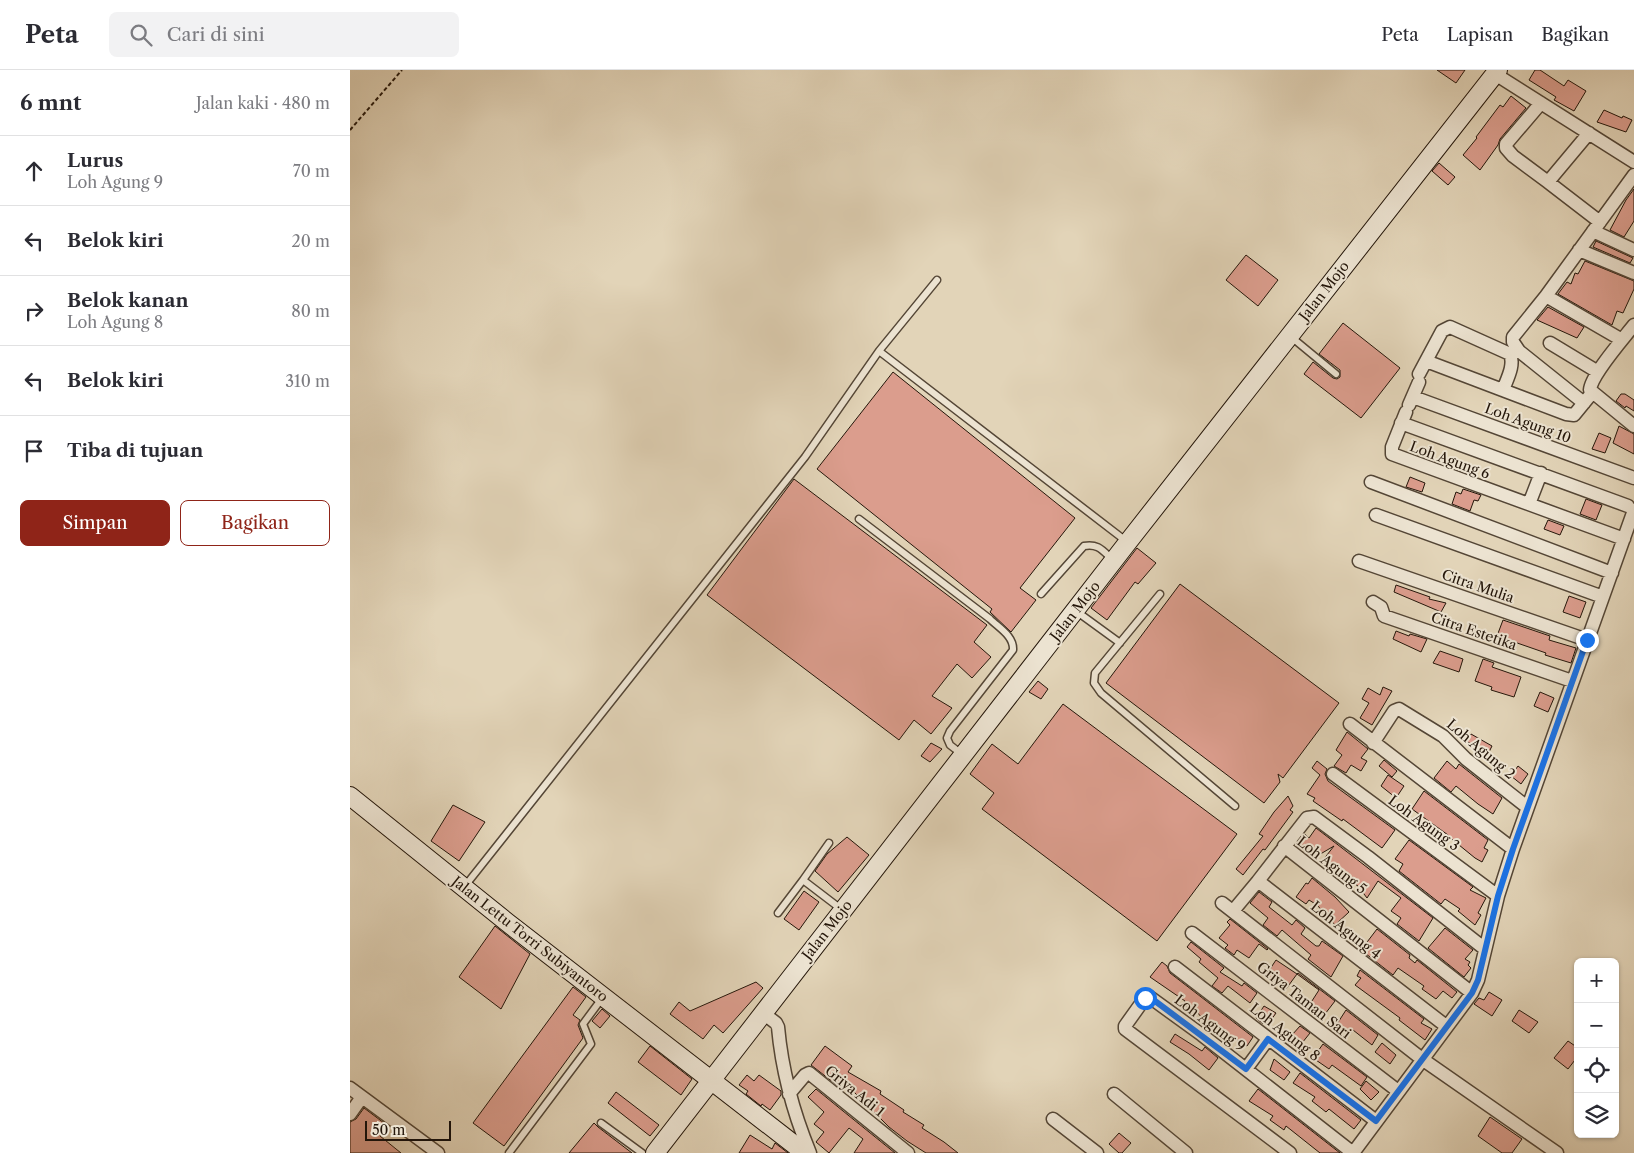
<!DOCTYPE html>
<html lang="id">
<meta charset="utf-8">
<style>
:root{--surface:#fff;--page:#f2f2f3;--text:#2b2b33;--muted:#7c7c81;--line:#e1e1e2;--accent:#8f2418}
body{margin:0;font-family:"Libre Caslon Text",serif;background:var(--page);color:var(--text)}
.controls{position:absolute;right:15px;bottom:15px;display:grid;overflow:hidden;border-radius:8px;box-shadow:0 1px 4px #0004}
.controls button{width:45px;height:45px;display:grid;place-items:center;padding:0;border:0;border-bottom:1px solid var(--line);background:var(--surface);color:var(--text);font:25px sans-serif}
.scale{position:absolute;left:15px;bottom:12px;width:86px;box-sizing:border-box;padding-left:5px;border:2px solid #24160a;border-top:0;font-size:14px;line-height:18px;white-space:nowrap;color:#24160a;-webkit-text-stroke:4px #ece3d1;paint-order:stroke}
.stop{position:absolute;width:15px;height:15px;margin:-11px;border:4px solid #1a73e8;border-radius:50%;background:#fff}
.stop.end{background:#1a73e8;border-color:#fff;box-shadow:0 1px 5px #0008}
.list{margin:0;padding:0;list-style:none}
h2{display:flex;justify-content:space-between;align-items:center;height:65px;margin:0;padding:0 20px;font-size:21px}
h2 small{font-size:16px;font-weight:400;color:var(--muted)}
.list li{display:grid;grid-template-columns:32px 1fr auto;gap:15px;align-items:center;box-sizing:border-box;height:70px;padding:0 20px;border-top:1px solid var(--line)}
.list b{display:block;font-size:19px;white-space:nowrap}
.list p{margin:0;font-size:16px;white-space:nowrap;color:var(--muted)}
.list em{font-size:16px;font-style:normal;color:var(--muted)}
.actions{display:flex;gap:10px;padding:15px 20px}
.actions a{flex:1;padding:11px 0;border:1px solid var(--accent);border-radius:8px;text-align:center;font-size:18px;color:var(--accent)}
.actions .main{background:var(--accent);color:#fff}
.icon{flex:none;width:28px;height:28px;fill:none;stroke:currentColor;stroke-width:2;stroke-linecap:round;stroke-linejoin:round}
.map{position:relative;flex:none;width:1284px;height:1083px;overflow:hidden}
header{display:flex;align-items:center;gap:30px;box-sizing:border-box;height:70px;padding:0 25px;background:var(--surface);border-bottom:1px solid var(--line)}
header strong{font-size:24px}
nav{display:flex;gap:28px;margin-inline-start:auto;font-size:18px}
.search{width:350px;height:45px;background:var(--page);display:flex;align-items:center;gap:12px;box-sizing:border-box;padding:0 18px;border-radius:8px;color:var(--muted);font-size:19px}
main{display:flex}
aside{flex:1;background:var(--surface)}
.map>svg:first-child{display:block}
</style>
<header>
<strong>Peta</strong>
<div class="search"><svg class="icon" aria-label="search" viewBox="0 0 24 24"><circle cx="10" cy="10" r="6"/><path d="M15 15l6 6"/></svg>Cari di sini</div>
<nav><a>Peta</a><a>Lapisan</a><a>Bagikan</a></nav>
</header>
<main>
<aside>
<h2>6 mnt<small>Jalan kaki · 480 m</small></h2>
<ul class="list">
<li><svg class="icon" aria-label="ahead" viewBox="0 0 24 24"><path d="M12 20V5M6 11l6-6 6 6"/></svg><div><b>Lurus</b><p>Loh Agung 9</p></div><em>70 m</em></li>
<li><svg class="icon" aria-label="left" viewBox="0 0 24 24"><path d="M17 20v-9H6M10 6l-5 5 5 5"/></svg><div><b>Belok kiri</b></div><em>20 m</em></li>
<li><svg class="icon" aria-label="right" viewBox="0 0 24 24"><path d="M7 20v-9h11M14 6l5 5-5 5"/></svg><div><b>Belok kanan</b><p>Loh Agung 8</p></div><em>80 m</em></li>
<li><svg class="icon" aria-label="left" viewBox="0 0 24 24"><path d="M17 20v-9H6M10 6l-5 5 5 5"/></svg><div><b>Belok kiri</b></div><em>310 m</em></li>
<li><svg class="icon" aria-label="arrive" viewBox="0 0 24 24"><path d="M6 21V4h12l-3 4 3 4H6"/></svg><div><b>Tiba di tujuan</b></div></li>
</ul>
<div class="actions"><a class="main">Simpan</a><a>Bagikan</a></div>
</aside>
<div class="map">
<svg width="1284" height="1083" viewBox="0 0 1284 1083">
<rect width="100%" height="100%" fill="#e2d4b8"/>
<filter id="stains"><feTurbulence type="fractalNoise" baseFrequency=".004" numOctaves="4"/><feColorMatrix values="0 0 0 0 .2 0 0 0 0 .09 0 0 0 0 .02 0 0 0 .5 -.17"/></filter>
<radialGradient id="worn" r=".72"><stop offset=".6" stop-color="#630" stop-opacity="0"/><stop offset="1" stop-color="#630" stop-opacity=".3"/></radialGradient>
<!-- building -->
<path fill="#db9d8d" stroke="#24160a" d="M 1087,0 L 1115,0 L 1106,13 Z
M 1185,0 L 1190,0 L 1214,16 L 1218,10 L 1236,21 L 1224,41 L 1204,30 L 1206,27 L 1179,10 Z
M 1161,26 L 1176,38 L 1150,69 L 1148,75 L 1130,100 L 1113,85 L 1127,68 L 1126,67 L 1150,35 L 1153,37 Z
M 1254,40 L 1272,48 L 1273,46 L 1282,50 L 1276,62 L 1247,52 Z
M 1089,93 L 1105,107 L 1098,115 L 1082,101 Z
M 1284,119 L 1284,151 L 1274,167 L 1260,160 L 1276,130 Z
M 1246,171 L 1283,188 L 1280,193 L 1243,177 Z
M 896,185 L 928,210 L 908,236 L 876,210 Z
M 1235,191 L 1284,211 L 1284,219 L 1273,243 L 1267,241 L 1262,255 L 1208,224 L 1217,212 L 1221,214 L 1225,203 L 1228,204 Z
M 1198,237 L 1234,257 L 1227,268 L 1187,250 Z
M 993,253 L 1050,298 L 1011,348 L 954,304 L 963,292 L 983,308 L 987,309 L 990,307 L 990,300 L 969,284 Z
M 543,302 L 725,448 L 670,518 L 686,530 L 661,562 L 640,542 L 642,539 L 467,399 Z
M 1271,324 L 1275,324 L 1284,330 L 1284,341 L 1276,336 L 1275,338 L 1266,331 Z
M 1269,356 L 1284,364 L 1284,384 L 1263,373 Z
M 1249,363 L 1261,368 L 1255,383 L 1242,379 Z
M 1060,407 L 1075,413 L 1072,422 L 1056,417 Z
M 444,409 L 637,555 L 624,572 L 641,587 L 622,608 L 607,594 L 582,626 L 602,638 L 581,664 L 564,650 L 549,670 L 357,525 Z
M 1113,419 L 1131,425 L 1128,431 L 1124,430 L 1120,441 L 1102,434 L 1106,422 L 1111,424 Z
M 1236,429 L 1252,435 L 1246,450 L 1230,444 Z
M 1198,450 L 1214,456 L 1210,465 L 1194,459 Z
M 787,478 L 806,493 L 788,514 L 785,512 L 757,550 L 741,538 Z
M 830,514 L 989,633 L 933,708 L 928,704 L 930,712 L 914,733 L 756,613 Z
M 1046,515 L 1080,527 L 1079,529 L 1096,533 L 1091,542 L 1044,522 Z
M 1219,526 L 1236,532 L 1230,548 L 1213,542 Z
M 1153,550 L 1200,566 L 1199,570 L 1226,578 L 1221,593 L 1195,585 L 1196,583 L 1147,566 Z
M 1046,561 L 1059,566 L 1060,564 L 1077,569 L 1071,582 L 1043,569 Z
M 1090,581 L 1113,589 L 1109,602 L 1083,593 Z
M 1133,589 L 1144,593 L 1142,597 L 1171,607 L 1164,627 L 1141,620 L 1142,617 L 1125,611 Z
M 688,611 L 698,619 L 691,629 L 679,622 Z
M 1033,617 L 1042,621 L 1022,655 L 1010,648 L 1019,633 L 1012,629 L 1018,618 L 1030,625 Z
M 1190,622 L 1204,628 L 1198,642 L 1184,636 Z
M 713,634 L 887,764 L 807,871 L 632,739 L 644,723 L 620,704 L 642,674 L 668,694 Z
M 997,662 L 1018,679 L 1011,688 L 1017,691 L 1011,701 L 1001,695 L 996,703 L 984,696 L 992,685 L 986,680 Z
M 1121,664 L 1142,676 L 1138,684 L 1116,671 Z
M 581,673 L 592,679 L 580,692 L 571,686 Z
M 1034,690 L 1047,701 L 1042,707 L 1029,696 Z
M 967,691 L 977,699 L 975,704 L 978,711 L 1045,760 L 1032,778 L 993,749 L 992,751 L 963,731 L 965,728 L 957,724 L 970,705 L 962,698 Z
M 1097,691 L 1106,699 L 1109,694 L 1152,728 L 1143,744 L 1128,734 L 1106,716 L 1101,722 L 1084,708 Z
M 1168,696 L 1178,704 L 1171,714 L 1161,706 Z
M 1038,705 L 1054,716 L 1046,728 L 1031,716 Z
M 1074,721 L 1138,770 L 1134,778 L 1138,780 L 1132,792 L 1125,788 L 1098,766 L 1098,765 L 1062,739 Z
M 938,726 L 943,736 L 940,740 L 943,742 L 915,780 L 913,779 L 893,805 L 886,799 L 913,766 L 909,764 L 924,742 Z
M 103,735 L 135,752 L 109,791 L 81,771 Z
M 966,758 L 1083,848 L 1069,871 L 1047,854 L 1051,848 L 1041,841 L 1051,828 L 1028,811 L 1017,828 L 1008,816 L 987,803 L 985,805 L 980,802 L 984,799 L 973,790 L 984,776 L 967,786 L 953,776 L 952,780 L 947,776 L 955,764 L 959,768 Z
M 497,767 L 519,785 L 488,822 L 465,801 L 477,784 Z
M 1059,770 L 1123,817 L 1120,820 L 1136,828 L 1128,843 L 1131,845 L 1125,855 L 1108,841 L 1110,839 L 1095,829 L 1091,834 L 1049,801 L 1053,794 L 1045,789 Z
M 962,808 L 985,827 L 999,842 L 985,855 L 967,835 L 959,830 L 956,834 L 946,827 L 956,813 L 958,814 Z
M 454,821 L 469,832 L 449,860 L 434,849 Z
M 909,822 L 922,832 L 919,837 L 942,855 L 946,850 L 955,858 L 951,864 L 966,876 L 969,876 L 972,871 L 993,886 L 981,907 L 958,889 L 961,885 L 932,860 L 927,866 L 913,855 L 918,848 L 900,833 Z
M 880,849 L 918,879 L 917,880 L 909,874 L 899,888 L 887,880 L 884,885 L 875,878 L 878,875 L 869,868 L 880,855 L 877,852 Z
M 145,856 L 180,884 L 151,939 L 109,907 Z
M 1095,858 L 1123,880 L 1115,889 L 1120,892 L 1118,895 L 1121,898 L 1114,907 L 1078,878 Z
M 1027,859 L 1060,885 L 1059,888 L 1065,893 L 1067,890 L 1107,922 L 1102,928 L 1093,921 L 1086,929 L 1072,919 L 1074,916 L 1048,898 L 1043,905 L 1011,880 Z
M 841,872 L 874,898 L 870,902 L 892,916 L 894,913 L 907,923 L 900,933 L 878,916 L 872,923 L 862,916 L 868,908 L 849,892 L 851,889 L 837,877 Z
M 926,890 L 947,904 L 936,919 L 916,905 Z
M 812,892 L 817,896 L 820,903 L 903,967 L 897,976 L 864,955 L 862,957 L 856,953 L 843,937 L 841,940 L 833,934 L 835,931 L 800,907 Z
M 1010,900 L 1074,949 L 1071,953 L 1082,959 L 1075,970 L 1049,950 L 1050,948 L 1005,915 L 1011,908 L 1007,906 Z
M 948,903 L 985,931 L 975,944 L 960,934 L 969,920 L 947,904 Z
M 406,912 L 413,918 L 373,963 L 364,955 L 353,969 L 320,944 L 329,932 L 340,941 Z
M 223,917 L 236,927 L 223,945 L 230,950 L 228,955 L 233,968 L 154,1076 L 123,1053 Z
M 1139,922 L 1152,930 L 1142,946 L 1124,934 L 1129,928 L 1134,930 Z
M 914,936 L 926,943 L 919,953 L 915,951 L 913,954 L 906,948 Z
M 252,939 L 260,946 L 250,958 L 242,951 Z
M 996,940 L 1028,965 L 1022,975 L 1003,960 L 1000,964 L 987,954 Z
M 1169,940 L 1188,952 L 1179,963 L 1162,951 Z
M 950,956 L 960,963 L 952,973 L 942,965 Z
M 825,964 L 852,981 L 855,977 L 868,988 L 859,1000 L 839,984 L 820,972 Z
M 1218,971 L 1228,978 L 1228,986 L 1218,999 L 1204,988 Z
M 1032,973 L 1046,985 L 1040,994 L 1025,982 Z
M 973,974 L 1017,1007 L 1011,1016 L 982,995 L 979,999 L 963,988 Z
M 300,976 L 342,1009 L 331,1025 L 288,992 Z
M 475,976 L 502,996 L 498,1002 L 531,1021 L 530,1024 L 554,1040 L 553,1042 L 574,1055 L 572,1058 L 594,1072 L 608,1083 L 576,1083 L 557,1071 L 539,1057 L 492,1010 L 488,1016 L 461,995 Z
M 924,989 L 940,1002 L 934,1010 L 920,1000 Z
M 950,1003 L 1011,1050 L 1004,1059 L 979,1039 L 976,1042 L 962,1031 L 965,1027 L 943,1013 Z
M 397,1005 L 404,1011 L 409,1005 L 431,1021 L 431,1025 L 420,1040 L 412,1034 L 411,1036 L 396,1024 L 398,1021 L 389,1015 Z
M 1016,1011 L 1029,1022 L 1021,1030 L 1010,1019 Z
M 466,1019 L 493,1041 L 545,1083 L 504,1083 L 513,1069 L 499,1058 L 479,1083 L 466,1072 L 474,1062 L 464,1054 L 474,1042 L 458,1027 Z
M 908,1019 L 990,1083 L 970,1083 L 936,1056 L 934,1060 L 920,1050 L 923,1046 L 899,1031 Z
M 266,1022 L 309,1055 L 300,1066 L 258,1033 Z
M 14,1038 L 38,1056 L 30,1066 L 51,1083 L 0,1083 L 0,1052 L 6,1049 Z
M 1140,1047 L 1172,1069 L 1162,1083 L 1152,1083 L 1128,1066 Z
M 244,1053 L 248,1057 L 282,1083 L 219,1083 Z
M 769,1063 L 781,1073 L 772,1083 L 769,1083 L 759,1074 Z
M 400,1065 L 422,1079 L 425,1073 L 438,1083 L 389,1083 Z"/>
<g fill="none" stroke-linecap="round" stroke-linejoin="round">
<defs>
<path id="lane" d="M 940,266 L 986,304
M 529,281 L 776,471
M 509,449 L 640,549 C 649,558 664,566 663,580 L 600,661 L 597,668 L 600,675 L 613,685
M 691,524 L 734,476 C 748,473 753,481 763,490
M 810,524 L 745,603 L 744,613 L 751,623 L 885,736
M 726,541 L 770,573
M 453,810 L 479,773
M 115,816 L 455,387 L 529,281 L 587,210
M 428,843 L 453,810 L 491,839
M 251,1053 L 292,1083
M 159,1083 L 241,974 L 233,954 L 253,927"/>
<path id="street" d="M 1145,4 L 1284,92
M 1191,33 L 1156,74 L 1156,78 L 1163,86 L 1198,112 L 1239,63
M 1198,112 L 1250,152
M 1243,161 L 1284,180
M 1229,180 L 1284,203
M 1196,226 L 1272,270
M 1284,255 C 1273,269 1241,305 1240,320 L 1284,356
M 1200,273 L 1248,302
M 1076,291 L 1216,344 L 1224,345 L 1242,323
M 1069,304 L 1092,261 L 1100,257 L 1160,284 C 1165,295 1157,309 1153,320
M 1063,327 L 1284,408
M 1234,333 L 1169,281 L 1163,272 L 1163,267 L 1196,226 L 1284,105
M 1059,335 L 1069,312
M 1056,342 L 1042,377 L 1042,384 L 1274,469
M 1051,353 L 1278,436
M 1021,412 L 1262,503
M 1179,434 L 1191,403
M 1026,445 L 1253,527
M 1009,491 L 1237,570
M 1023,532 L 1031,537 L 1034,546 L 1222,611
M 1000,654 L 1163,779
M 1023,673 L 1044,641 L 1049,639 L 1093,666 L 1116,689 L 1177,737
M 983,704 L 1148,826
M 934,776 L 1122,923
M 908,811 L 957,748 L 964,747 L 1018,787 L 1135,879
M 872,833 L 1072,989 L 1207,1083
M 883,841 L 908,811 L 1096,956
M 842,863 L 1048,1021
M 825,897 L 1026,1051
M 413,943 L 426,953 L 428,957 C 432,1001 443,1042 460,1083
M 896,999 L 918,969
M 0,1018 L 88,1083
M 439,1024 L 455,1005 L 459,1003 L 558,1083
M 764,1024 L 836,1083
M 0,1044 L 12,1027
M 703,1049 L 747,1083
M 940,1083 L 775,959 L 775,956 L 795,928 L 801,928 L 852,965 L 1003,1083
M 1003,1083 L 1122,923 L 1128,910 L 1148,826 L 1163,779 L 1284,440"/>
<path id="secondary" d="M 0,726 L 158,853 L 455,1083
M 305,1083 L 778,472 L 1148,0"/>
</defs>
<!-- lane casing -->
<use href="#lane" stroke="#544636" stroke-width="9"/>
<!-- street casing -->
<use href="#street" stroke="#544636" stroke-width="15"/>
<!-- secondary casing -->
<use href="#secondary" stroke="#24160a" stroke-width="20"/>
<!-- path -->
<path stroke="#24160a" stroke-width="2" stroke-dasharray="4 2.5" stroke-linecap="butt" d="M 0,60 L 52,0"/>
<!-- lane -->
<use href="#lane" stroke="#ece3d1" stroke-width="6"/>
<!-- street -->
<use href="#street" stroke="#ece3d1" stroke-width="12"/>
<!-- secondary -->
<use href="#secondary" stroke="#ece3d1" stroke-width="18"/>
</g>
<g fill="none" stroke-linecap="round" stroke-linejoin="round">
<!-- route -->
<path stroke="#1a73e8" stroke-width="6" d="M 795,928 L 801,928 L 896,999 L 918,969 L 1026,1051 L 1122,923 L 1128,910 L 1148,826 L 1163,779 L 1237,570"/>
</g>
<g text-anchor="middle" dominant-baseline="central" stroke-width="4" stroke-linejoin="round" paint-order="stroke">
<!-- street labels -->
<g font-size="14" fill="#24160a" stroke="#ece3d1">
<text transform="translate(974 221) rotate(-52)">Jalan Mojo</text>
<text transform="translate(1178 353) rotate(20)">Loh Agung 10</text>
<text transform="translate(1100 390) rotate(20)">Loh Agung 6</text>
<text transform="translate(1128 516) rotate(19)">Citra Mulia</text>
<text transform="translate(725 541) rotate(-52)">Jalan Mojo</text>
<text transform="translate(1124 561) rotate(19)">Citra Estetika</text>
<text transform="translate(1131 679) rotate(40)">Loh Agung 2</text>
<text transform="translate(1074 753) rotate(36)">Loh Agung 3</text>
<text transform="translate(982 795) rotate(38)">Loh Agung 5</text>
<text transform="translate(477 860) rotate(-52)">Jalan Mojo</text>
<text transform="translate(996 860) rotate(38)">Loh Agung 4</text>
<text transform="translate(180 869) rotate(38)">Jalan Lettu Torri Subiyantoro</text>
<text transform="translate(954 930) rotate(38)">Griya Taman Sari</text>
<text transform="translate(860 953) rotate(37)">Loh Agung 9</text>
<text transform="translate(935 962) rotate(38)">Loh Agung 8</text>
<text transform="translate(505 1021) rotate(39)">Griya Adi 1</text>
</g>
</g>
<rect width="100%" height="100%" filter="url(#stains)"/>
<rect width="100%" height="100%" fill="url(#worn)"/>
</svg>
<div class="controls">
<button>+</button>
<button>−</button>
<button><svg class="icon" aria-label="locate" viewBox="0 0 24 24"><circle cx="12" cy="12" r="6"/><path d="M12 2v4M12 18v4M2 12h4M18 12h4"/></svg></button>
<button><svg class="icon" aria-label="layers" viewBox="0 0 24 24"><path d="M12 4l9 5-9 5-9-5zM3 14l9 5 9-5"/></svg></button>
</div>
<div class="scale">50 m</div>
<div class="stop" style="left:795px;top:928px"></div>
<div class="stop end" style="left:1237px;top:570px"></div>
</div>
</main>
